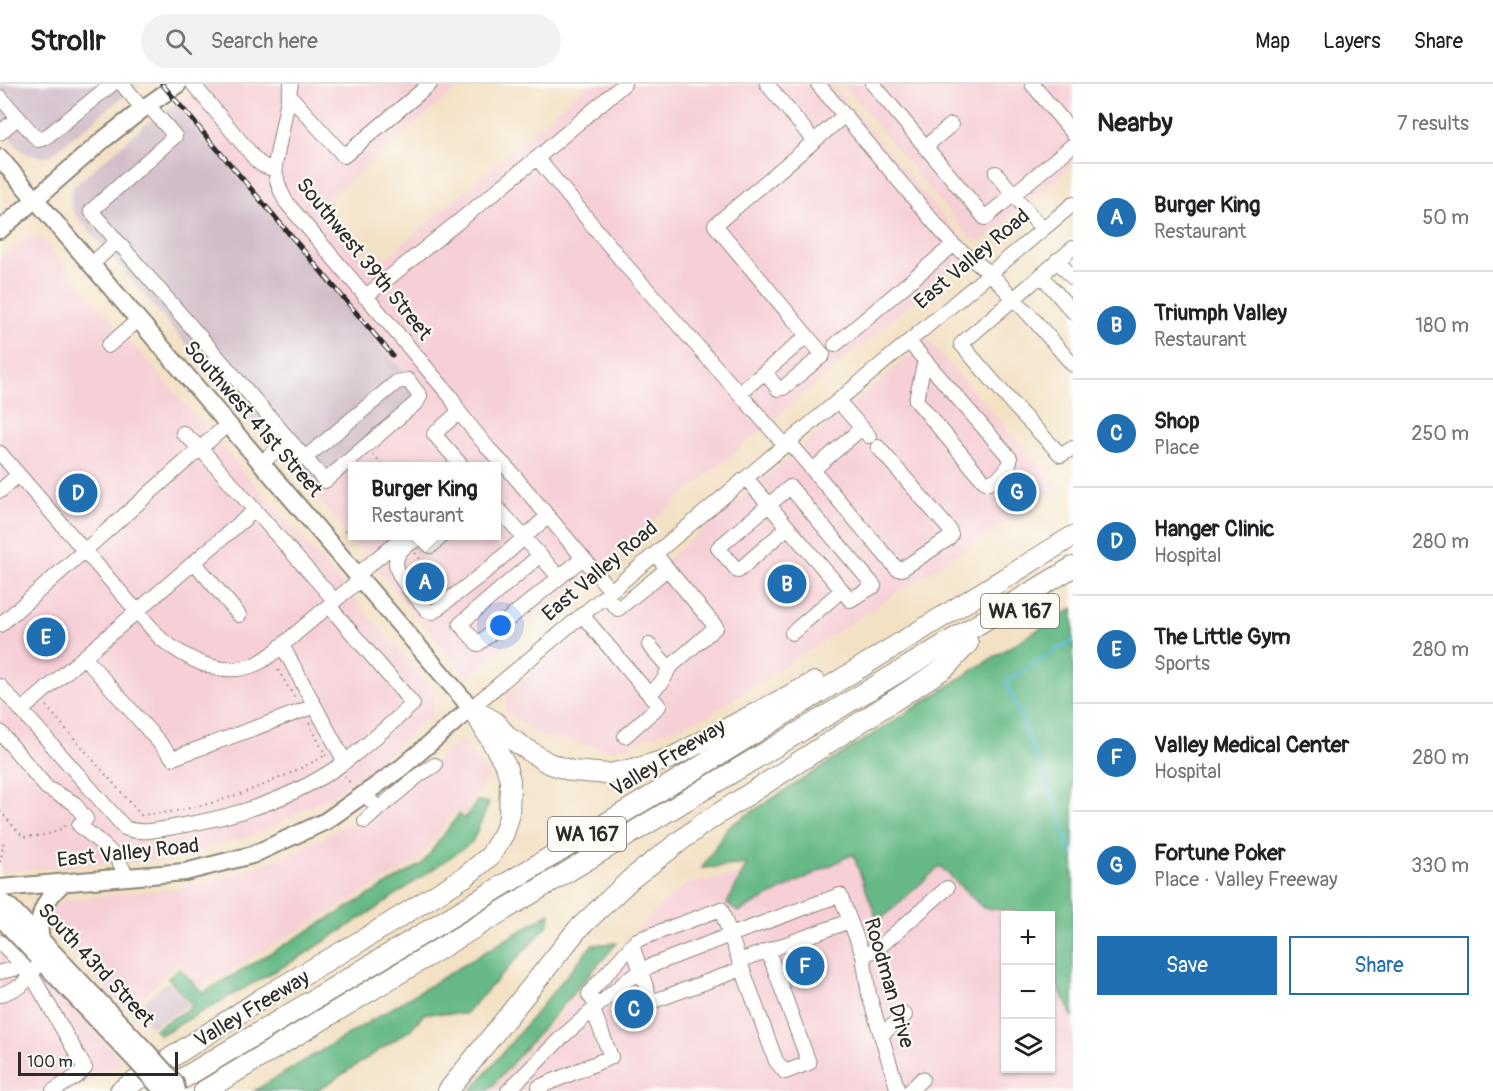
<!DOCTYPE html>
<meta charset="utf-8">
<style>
:root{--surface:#fff;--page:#f2f2f2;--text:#202124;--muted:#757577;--line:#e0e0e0;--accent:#1f6fb2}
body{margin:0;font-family:Pangolin,sans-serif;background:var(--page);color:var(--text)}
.controls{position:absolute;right:18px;bottom:18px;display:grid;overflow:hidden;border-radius:0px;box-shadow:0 2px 4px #0004}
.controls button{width:54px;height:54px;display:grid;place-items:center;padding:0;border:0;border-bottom:2px solid var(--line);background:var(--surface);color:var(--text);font:30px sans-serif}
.scale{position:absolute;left:18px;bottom:15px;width:160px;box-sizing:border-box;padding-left:6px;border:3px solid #2b2b2b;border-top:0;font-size:16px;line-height:21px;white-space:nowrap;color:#2b2b2b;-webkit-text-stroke:4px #fdfcf7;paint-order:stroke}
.you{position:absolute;left:501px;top:542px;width:21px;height:21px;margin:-15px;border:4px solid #fff;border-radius:50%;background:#1a73e8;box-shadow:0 0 0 9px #1a73e833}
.badge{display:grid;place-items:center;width:39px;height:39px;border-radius:50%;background:var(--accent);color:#fff;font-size:20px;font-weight:700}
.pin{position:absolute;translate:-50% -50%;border:3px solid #fff;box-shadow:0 2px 6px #0006}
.popup{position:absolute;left:348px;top:378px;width:153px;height:78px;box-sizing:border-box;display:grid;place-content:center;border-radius:0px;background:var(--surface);filter:drop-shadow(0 2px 4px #0005);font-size:20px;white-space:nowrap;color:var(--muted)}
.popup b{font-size:22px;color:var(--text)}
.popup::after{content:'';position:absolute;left:50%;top:100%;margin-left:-12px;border:12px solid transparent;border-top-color:var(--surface)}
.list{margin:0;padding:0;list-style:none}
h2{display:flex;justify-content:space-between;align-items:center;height:78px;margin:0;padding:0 24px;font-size:26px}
h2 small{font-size:20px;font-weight:400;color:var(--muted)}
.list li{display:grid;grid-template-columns:39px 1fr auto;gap:18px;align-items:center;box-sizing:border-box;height:108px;padding:0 24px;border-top:2px solid var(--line)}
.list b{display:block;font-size:22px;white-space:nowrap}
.list p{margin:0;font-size:20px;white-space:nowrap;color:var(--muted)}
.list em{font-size:20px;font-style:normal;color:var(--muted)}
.actions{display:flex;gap:12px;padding:18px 24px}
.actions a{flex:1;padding:14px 0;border:2px solid var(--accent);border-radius:0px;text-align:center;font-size:21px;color:var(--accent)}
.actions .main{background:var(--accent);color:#fff}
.icon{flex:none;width:33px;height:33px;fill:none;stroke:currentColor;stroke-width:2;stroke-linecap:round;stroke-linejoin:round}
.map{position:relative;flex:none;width:1073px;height:1007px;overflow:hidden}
header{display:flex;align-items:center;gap:36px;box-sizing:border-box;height:84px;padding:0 30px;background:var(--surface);border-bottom:2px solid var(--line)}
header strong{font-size:28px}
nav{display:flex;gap:33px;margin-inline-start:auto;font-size:21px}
.search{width:420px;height:54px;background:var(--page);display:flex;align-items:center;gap:15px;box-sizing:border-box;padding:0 21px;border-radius:33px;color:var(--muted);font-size:22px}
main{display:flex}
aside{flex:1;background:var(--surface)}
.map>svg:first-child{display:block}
</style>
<header>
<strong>Strollr</strong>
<div class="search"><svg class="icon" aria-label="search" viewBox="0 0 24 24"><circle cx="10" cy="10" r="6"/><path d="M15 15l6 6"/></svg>Search here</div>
<nav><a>Map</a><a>Layers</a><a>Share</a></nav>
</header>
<main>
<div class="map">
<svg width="1073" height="1007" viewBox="0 0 1073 1007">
<rect width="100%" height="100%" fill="#fdfcf7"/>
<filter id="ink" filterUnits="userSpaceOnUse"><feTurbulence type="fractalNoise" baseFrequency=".0167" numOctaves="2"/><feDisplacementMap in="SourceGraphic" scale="12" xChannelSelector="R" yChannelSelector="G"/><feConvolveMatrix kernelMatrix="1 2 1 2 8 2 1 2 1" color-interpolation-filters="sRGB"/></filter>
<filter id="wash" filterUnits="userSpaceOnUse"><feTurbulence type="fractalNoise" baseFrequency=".008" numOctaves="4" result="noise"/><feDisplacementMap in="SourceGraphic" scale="24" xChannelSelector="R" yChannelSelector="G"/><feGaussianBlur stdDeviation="1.35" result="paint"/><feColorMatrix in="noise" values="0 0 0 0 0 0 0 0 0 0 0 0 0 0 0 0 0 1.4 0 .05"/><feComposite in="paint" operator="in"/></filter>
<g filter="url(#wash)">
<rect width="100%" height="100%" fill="#f3e1c4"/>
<!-- built -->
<path fill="#f6cfd7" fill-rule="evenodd" d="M 208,0 L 462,0 L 320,121 L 375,184 L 588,0 L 831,0 L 973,167 L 468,593 L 314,410 L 425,315 L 175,19 ZM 353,382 L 497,382 L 497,452 L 353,452 Z
M 843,0 L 1073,0 L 1073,80 L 980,158 L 969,153 Z
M 30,152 L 38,153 L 45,159 L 429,601 L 435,612 L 433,629 L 378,679 L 330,713 L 254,751 L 163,775 L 0,787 L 0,175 L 24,154 Z
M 928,256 L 1059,404 L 707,632 L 612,666 L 539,652 L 506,626 L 506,614 L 511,607 Z
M 461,657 L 490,691 L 463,732 L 457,725 L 419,776 L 200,903 L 178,879 L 127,927 L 51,846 L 48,834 L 53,823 L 66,816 L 197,802 L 255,784 L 301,765 L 351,739 L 373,725 Z
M 1010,741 L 1043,831 L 1006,832 L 1006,984 L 1050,984 L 1051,851 L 1073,913 L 1073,1007 L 490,1007 L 657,824 L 688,800 Z
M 0,848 L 123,978 L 73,1007 L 0,1007 Z"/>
<!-- industrial -->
<path fill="#d1bdc9" d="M 0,0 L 139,0 L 52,70 L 43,73 L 28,70 L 19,65 L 0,43 Z
M 175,19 L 426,315 L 314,410 L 72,126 L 71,112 L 73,103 L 145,41 Z
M 167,898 L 190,921 L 151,943 L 141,928 L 134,934 L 131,929 Z"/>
<!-- forest -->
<path fill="#66b986" stroke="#487258" stroke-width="1.5" d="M 1073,524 L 1073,934 L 1051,887 L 1050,832 L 1024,831 L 1022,828 L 983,824 L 940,782 L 878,838 L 853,770 L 738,828 L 727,820 L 747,780 L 702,784 L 728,743 L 989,576 Z
M 477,717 L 489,719 L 472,758 L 374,826 L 300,873 L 160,951 L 155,945 L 193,922 L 168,894 L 179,884 L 203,909 L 422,780 L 459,730 L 465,735 Z
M 550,829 L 549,840 L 465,930 L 425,929 L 410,946 L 317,1007 L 254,1007 Z
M 617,859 L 488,1007 L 471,1007 L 592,861 Z"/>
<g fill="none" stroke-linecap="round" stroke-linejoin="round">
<!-- stream -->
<path stroke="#56bcd4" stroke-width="3" d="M 1073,556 L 1006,598 L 1059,730 L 1073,772"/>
</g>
</g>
<g filter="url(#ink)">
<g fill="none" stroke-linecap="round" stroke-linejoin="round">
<defs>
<path id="minor" d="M 122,0 L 143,25
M 193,0 L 256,76 L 262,81 L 275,86
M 291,0 L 275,81 C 275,95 280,106 286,118 L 451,313 L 459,328 L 488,364 L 510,387 L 611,507
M 767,0 L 814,57
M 818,0 L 953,161 L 990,189 L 1034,236 L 1073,281
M 873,0 L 985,134 L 1073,61
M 1032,0 L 1073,49
M 289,11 L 344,72 L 430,0
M 0,13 L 38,56 L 45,54 L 112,0
M 148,21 L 175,52 L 91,127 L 325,397 L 417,318 L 420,312 L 408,296 L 397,298 L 305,374
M 0,49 L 17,34
M 925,63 L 951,41
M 537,74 L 628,184 L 785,361
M 996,89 L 1042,145
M 1073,164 L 961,260 L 1017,325 L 1061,371 L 1073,364
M 1057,176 L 1073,194
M 91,181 L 117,157
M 1041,191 L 1073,228
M 365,213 L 537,74 L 624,0
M 909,258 L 1010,374 C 1011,385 998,396 988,399 L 983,396 L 916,316 L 925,276
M 835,261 L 953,161
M 108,262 L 138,236
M 765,288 L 778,305 L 783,304 L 823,271 L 715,141 L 845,31
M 740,309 L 807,252
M 838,317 L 869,352
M 459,328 L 434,350 L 462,382
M 183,349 L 200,364 L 335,517
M 789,358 L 897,485 L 902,485 L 948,455 L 951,451 L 949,445 L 878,363
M 0,369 L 161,555 C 186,574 217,593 251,582 C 269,576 285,558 300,546 C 320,529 340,512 361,495
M 261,380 L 288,355
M 813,386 L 862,344
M 746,394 C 778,432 810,469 842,506 L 850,516 L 874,502 L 790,403 L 718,464 L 738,487 L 788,443
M 0,407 L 18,391
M 497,423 L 559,493
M 428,452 C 371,469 403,498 427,526 L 433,528 L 490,484 L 547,433
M 431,462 L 442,452
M 539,472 L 460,540 L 478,560 L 583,474
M 194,478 L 239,531
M 357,491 L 404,452
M 605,512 L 618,525 L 667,485
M 582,531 L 659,622 L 625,652
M 0,541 L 228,340
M 792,549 L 842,506
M 282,561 L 345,678
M 649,561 L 669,584
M 84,573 L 173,674 L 315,622
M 0,602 L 125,744 C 142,751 161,745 179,742 C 233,733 290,715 336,684 C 364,665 388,642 413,620 L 329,522
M 649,610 L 663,597 L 669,584 L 716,543 L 655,470
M 471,624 L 1073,120
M 22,626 L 255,426
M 0,648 L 47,704 L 74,719 L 86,735
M 365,710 L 378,725 L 419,691 L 435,681
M 365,737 L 378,725
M 79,741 C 93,753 124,774 125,793
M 0,858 L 31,890 L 85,984 L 77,992 L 53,1007
M 632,861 L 651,918 L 742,885
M 863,871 L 876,866 L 947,804
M 739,877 L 850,837
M 0,888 L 24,883
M 0,911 L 21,902 L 36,884
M 597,922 L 589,911 L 590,908 L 637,856 L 721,825 L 730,851 L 840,811 L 863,871 L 869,911 L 898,1007
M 881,951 L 905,931
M 539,1003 L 611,973 L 593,926
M 508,1007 L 561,954 L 626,897 L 650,882 L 730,851 L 776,977 L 785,988 L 809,979 L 768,867
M 910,1007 L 922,995"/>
<path id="major" d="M 0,74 L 471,624 L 401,684 L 326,737 L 252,771 L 185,788 L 0,804
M 0,146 L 103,56 L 148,21 L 178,0
M 0,817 L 11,824 L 148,969
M 0,833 L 137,978
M 42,859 C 34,834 45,815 63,799"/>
<path id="highway" d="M 471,624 L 495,638 L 508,653 L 548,679 L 572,687 L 609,690 L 642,683 L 671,674 L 815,598
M 120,1007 L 261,915 L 364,855 L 466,792 L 490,772 L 504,749 L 509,733 L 510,696 L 506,682 L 475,629
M 162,1007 L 701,682 L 1073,452
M 204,1007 L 1073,483
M 448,1007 L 577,846 L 631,795 L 701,741 L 946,583 L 968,559"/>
</defs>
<!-- minor casing -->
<use href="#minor" stroke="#8f8678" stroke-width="16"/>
<!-- major casing -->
<use href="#major" stroke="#8f8678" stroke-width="20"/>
<!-- highway casing -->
<use href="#highway" stroke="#8f8678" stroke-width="22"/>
<!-- path -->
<path stroke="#8f8678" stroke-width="2" stroke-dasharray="1.5 4.5" stroke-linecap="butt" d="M 373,371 L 383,382
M 344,448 L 353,440
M 415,469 L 445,504
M 278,586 L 296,616
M 46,622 L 141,731 C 206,727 269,702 326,671
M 309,639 L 326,672
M 345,692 L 350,699
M 0,727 L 23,753 C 41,751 54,753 68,739
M 0,778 L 4,757"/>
<!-- minor -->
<use href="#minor" stroke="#fff" stroke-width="14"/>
<!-- major -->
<use href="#major" stroke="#fff" stroke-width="16"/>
<!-- highway -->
<use href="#highway" stroke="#fff" stroke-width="20"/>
<defs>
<path id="rail" d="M 162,0 L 392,271"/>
</defs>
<!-- rail casing -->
<use href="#rail" stroke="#2b2b2b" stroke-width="5"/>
<!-- rail -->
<use href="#rail" stroke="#fdfcf7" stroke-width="3" stroke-dasharray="9" stroke-linecap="butt"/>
<defs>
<path id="major-bridge" d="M 148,969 L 175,999 L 177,1007
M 137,978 L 163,1007"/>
</defs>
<!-- major-bridge casing -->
<use href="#major-bridge" stroke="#8f8678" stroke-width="20" stroke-linecap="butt"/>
<!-- major-bridge -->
<use href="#major-bridge" stroke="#fff" stroke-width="16"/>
</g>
</g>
<g text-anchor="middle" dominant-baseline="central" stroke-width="4.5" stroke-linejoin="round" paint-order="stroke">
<!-- shield labels -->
<g fill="#fdfcf7" stroke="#6a6a68" stroke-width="1.5">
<rect x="981" y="510" width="78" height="34" rx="4.5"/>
<rect x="548" y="733" width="78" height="34" rx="4.5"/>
</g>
<g font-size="20" font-weight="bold" fill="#2b2b2b">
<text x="1020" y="527">WA 167</text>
<text x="587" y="750">WA 167</text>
</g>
<!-- street labels -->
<g font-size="21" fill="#2b2b2b" stroke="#fdfcf7">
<text transform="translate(364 175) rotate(51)">Southwest 39th Street</text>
<text transform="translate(972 175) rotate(-40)">East Valley Road</text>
<text transform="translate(253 335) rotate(49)">Southwest 41st Street</text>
<text transform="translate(600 487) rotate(-40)">East Valley Road</text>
<text transform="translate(668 674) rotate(-31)">Valley Freeway</text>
<text transform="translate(128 769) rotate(-6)">East Valley Road</text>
<text transform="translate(96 881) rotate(47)">South 43rd Street</text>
<text transform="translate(889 899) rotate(74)">Roodman Drive</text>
<text transform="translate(252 925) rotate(-31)">Valley Freeway</text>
</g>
</g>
</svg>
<div class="controls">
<button>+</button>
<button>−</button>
<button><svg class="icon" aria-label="layers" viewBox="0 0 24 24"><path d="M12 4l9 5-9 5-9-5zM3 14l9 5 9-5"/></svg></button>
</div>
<div class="scale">100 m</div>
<div class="you"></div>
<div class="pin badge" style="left:425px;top:498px">A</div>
<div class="popup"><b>Burger King</b>Restaurant</div>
<div class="pin badge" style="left:787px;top:500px">B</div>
<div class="pin badge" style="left:634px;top:925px">C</div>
<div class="pin badge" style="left:78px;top:409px">D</div>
<div class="pin badge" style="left:46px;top:553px">E</div>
<div class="pin badge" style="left:805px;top:882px">F</div>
<div class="pin badge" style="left:1017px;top:408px">G</div>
</div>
<aside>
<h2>Nearby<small>7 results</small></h2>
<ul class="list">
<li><span class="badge">A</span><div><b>Burger King</b><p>Restaurant</p></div><em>50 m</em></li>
<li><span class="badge">B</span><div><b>Triumph Valley</b><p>Restaurant</p></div><em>180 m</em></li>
<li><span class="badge">C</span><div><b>Shop</b><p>Place</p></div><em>250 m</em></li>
<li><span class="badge">D</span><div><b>Hanger Clinic</b><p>Hospital</p></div><em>280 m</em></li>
<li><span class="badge">E</span><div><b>The Little Gym</b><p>Sports</p></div><em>280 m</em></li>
<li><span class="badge">F</span><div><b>Valley Medical Center</b><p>Hospital</p></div><em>280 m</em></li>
<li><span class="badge">G</span><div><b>Fortune Poker</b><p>Place · Valley Freeway</p></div><em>330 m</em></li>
</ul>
<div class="actions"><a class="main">Save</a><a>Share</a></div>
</aside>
</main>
